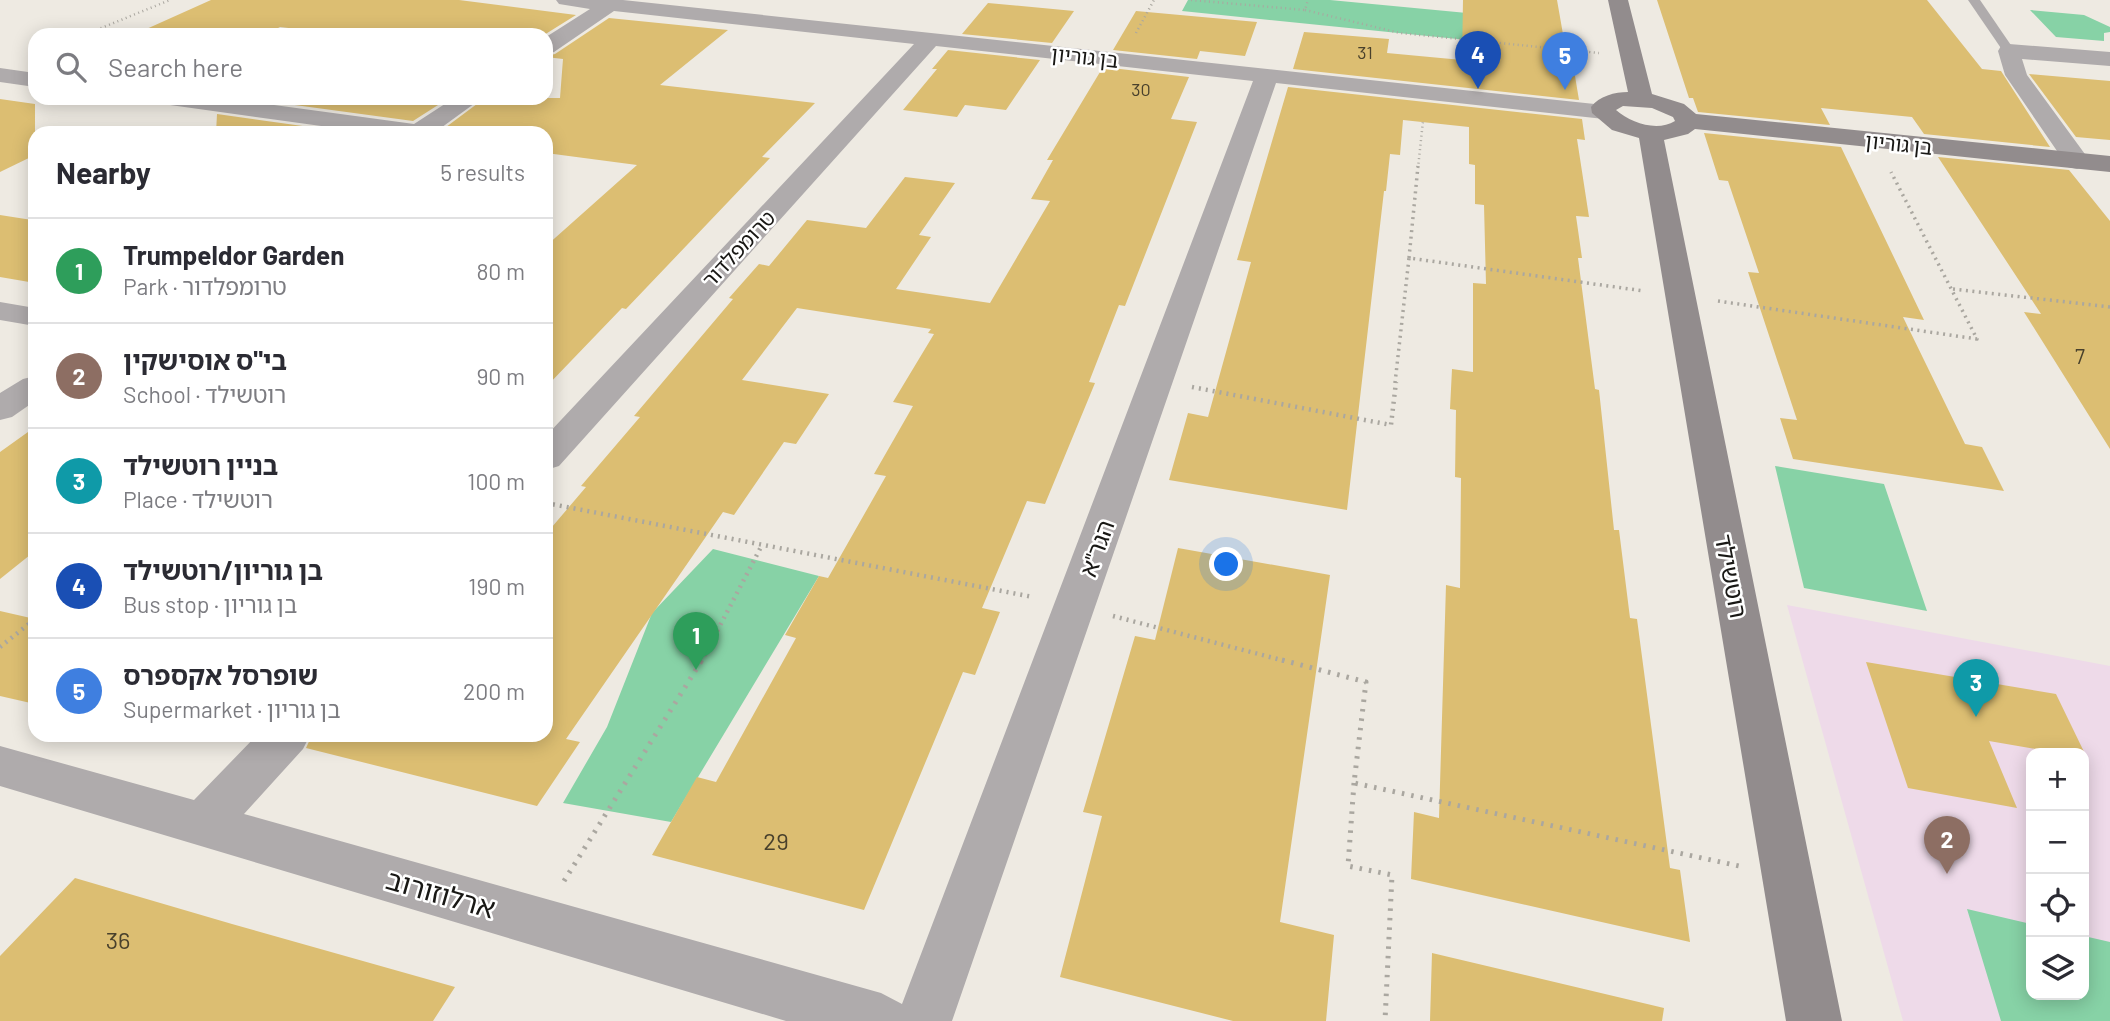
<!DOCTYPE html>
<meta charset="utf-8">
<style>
:root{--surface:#fff;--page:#f7f7f7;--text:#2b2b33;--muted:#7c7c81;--line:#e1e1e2;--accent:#2563eb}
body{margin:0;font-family:Barlow,"Noto Sans Hebrew",sans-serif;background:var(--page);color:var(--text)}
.controls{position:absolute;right:21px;bottom:21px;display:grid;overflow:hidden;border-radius:14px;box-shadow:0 4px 18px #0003}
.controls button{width:63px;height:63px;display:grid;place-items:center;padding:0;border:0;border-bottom:2px solid var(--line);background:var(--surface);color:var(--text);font:35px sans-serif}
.you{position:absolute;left:1227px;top:565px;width:24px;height:24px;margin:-18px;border:5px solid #fff;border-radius:50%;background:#1a73e8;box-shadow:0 0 0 10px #1a73e833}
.badge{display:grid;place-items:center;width:46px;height:46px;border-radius:50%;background:var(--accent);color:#fff;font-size:23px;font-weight:700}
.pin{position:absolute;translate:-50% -58px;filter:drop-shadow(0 2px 4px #0008)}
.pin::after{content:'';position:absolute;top:37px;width:24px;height:21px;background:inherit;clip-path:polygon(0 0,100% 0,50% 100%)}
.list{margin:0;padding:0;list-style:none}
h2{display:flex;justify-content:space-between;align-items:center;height:91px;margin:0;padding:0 28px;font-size:30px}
h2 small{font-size:23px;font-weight:400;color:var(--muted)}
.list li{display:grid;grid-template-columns:46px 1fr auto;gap:21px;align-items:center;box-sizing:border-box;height:105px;padding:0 28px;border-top:2px solid var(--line)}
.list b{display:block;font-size:26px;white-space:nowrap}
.list p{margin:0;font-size:23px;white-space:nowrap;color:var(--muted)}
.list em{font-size:23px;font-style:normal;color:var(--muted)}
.icon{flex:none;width:38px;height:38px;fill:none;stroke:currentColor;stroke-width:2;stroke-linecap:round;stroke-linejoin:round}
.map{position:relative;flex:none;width:2110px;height:1021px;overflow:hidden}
.search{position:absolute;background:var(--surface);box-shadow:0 4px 18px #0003;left:28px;top:28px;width:525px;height:77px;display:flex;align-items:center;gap:18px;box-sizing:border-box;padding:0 24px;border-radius:21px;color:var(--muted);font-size:26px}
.panel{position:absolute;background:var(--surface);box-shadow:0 4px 18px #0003;left:28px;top:126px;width:525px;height:616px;border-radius:21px}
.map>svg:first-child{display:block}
</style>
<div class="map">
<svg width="2110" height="1021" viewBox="0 0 2110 1021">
<rect width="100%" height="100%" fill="#eeeae2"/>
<!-- education -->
<path fill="#eedae9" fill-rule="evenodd" d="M 1787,605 L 2110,666 L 2110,1021 L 1903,1021 ZM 2031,753 L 2084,753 L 2084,995 L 2031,995 Z"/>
<!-- green -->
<path fill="#87d2a6" d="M 1188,0 L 1330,0 L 1488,15 L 1487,42 L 1182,11 Z
M 2030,10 L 2084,15 L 2110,27 L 2110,32 L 2104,33 L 2104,41 L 2056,37 Z
M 1775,466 L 1884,484 L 1927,611 L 1804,588 Z
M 713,549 L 819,576 L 671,822 L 563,803 L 607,727 L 652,613 Z
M 1967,909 L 2031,924 L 2031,995 L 2084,995 L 2084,936 L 2110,942 L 2110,1021 L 2001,1021 Z"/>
<!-- building -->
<path fill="#dcbe72" d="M 211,0 L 459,0 L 576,15 L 544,35 L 348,35 L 280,27 L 265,35 L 133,35 Z
M 1463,0 L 1557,0 L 1567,57 L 1572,58 L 1579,100 L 1293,69 L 1304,32 L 1389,39 L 1387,53 L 1462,60 Z
M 1657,0 L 1927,0 L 1982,69 L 2001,71 L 2050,147 L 1924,134 L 1912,117 L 1821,108 L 1830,125 L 1698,112 L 1693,98 L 1689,98 Z
M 988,3 L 1074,11 L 1052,43 L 962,34 Z
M 1136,11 L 1257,22 L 1245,56 L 1200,51 L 1197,59 L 1113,50 Z
M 609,18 L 728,30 L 660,85 L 815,103 L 762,157 L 770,158 L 626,309 L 622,308 L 546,387 L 546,246 L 637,165 L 546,153 L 546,133 L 438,133 L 485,98 L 560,98 L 563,59 L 546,57 L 546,56 L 555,54 Z
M 948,50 L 1040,60 L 1006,110 L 965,105 L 957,117 L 903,110 L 937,69 L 932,69 Z
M 1103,67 L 1189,77 L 1171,119 L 1197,122 L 1125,306 L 1119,305 L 1089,382 L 1095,383 L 1045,504 L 1027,501 L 982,608 L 1000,612 L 975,675 L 963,672 L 864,910 L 652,855 L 697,777 L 716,782 L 796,638 L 785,635 L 819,576 L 828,578 L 886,476 L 874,474 L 913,406 L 893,402 L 934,334 L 928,333 L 931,329 L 797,308 L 742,380 L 829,394 L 796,444 L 784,442 L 734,515 L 723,512 L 566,739 L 580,742 L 537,806 L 306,748 L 312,735 L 546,735 L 546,534 L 586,487 L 581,486 L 640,417 L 634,416 L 733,299 L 729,298 L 759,264 L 769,266 L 807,220 L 866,228 L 905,177 L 955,183 L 919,235 L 931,237 L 896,289 L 990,303 L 1050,201 L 1031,199 L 1053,160 L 1047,160 Z
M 2029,74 L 2110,81 L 2110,140 L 2076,137 Z
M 1288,87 L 1582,119 L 1585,140 L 1577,139 L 1589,217 L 1576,216 L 1582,258 L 1578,258 L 1595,389 L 1599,390 L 1614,530 L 1619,530 L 1630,618 L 1637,619 L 1670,868 L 1680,870 L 1690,942 L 1411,879 L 1414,812 L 1439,818 L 1446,585 L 1460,588 L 1461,478 L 1455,477 L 1456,410 L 1450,409 L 1452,369 L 1473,372 L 1473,283 L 1486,284 L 1484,205 L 1475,204 L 1475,165 L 1469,164 L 1469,127 L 1403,120 L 1400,155 L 1390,154 L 1386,191 L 1384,191 L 1347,510 L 1169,480 L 1188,413 L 1208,417 L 1251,262 L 1237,260 Z
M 242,98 L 449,98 L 413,121 Z
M 0,99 L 35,104 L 35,155 L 0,172 Z
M 217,114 L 353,133 L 216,133 Z
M 1704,133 L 1841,147 L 1924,320 L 1903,317 L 1965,444 L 1982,447 L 2004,491 L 1793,459 L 1780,418 L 1797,420 L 1748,272 L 1759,273 L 1728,181 L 1719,180 Z
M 1938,157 L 2069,170 L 2110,221 L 2110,449 L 2024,312 L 2041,314 Z
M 0,215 L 32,220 L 35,233 L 35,283 L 0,277 Z
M 35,427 L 35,551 L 0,579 L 0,452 Z
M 1178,548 L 1330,575 L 1280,922 L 1334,935 L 1326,1021 L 1233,1021 L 1060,977 L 1102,816 L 1083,812 L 1135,636 L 1155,640 Z
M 0,611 L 35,619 L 35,704 L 0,696 Z
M 1866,662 L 2056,694 L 2087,758 L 2084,758 L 2084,753 L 2059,753 L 1989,741 L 2017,808 L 1908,788 Z
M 75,878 L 232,924 L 455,987 L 433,1021 L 0,1021 L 0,956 Z
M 1432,953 L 1664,1008 L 1662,1021 L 1430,1021 Z"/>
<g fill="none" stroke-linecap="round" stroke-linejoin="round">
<!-- path-far3 -->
<path stroke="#aaa7a0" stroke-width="2.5" stroke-dasharray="1 3.5" stroke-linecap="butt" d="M 1191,0 L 1305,10 L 1308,0
M 1305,10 L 1400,33 L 1599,53
M 1136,33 L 1154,0
M 84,35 L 170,0
M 1418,168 L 1423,121"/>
<!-- path-far2 -->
<path stroke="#aaa7a0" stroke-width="3.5" stroke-dasharray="2 4.5" stroke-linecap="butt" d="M 1409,258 L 1418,166
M 1953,289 L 2110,307
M 1718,301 L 1977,339 L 1891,172
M 1395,383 L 1409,258 L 1644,291"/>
<!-- path-far1 -->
<path stroke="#aaa7a0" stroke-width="4.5" stroke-dasharray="2 5" stroke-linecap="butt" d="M 1192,387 L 1391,425 L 1396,382
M 546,503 L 1033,597
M 1113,616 L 1289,662
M 0,647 L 35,619
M 701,662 L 762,545"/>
<!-- path -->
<path stroke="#aaa7a0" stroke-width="5" stroke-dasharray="2.5 7" stroke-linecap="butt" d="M 1282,660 L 1366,682 L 1354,783 L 1739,866
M 1354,783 L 1348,866 L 1392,875 L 1385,1021
M 564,881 L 702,660"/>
<!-- lane -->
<path fill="#afabac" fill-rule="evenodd" d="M 1968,0 L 1980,0 L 2015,51 L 2013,54 L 2005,54 Z"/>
<!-- street -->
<path fill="#afabac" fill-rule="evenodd" d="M 556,0 L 623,0 L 1604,105 L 1613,107 L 1616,112 L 1613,117 L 1604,119 L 1276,83 L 952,1021 L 786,1021 L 0,786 L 0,746 L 194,800 L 257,735 L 310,735 L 303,749 L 244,814 L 881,993 L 902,1004 L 1253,81 L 936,46 L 559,466 L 546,470 L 546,436 L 914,44 L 614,11 L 554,52 L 546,54 L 546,37 L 590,9 L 559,4 Z
M 2009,44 L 2110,52 L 2110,66 L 2022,59 L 2027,75 L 2090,161 L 2086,167 L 2077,169 L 2068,167 L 2005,75 L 1998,51 L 2001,46 Z
M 0,68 L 35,73 L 35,87 L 0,82 Z
M 158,98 L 223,98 L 414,124 L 454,98 L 482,98 L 434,133 L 372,133 L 170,105 L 162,103 Z
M 0,302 L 35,308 L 35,326 L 0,320 Z
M 35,376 L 35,401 L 12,417 L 0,420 L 0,393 L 23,379 Z"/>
<!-- secondary -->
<path fill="#928c8d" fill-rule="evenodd" d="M 1608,0 L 1628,0 L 1652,94 L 1684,104 L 1696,114 L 2110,156 L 2110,172 L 1695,129 L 1688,134 L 1664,140 L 1842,1021 L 1786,1021 L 1639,138 L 1612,130 L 1592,113 L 1591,107 C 1599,96 1615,92 1628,92 ZM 1623,106 L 1652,108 L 1673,117 L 1675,121 C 1657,132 1631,123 1616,110 Z"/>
</g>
<g text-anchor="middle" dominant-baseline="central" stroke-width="5" stroke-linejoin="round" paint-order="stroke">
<!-- far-number labels -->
<g font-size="18" fill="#49412c">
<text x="1365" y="52">31</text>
<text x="1141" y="89">30</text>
</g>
<!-- far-street labels -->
<g font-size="21" fill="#181714" stroke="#fff">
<text transform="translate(1085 56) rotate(6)">בן גוריון</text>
<text transform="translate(1899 143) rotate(6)">בן גוריון</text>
<text transform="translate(738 248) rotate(-47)">טרומפלדור</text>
</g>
<!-- number labels -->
<g font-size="21" fill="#49412c">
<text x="2080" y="355">7</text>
</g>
<!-- street labels -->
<g font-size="24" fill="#181714" stroke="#fff">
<text transform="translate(1096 548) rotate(-70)">הגר"א</text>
<text transform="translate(1732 576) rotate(79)">רוטשילד</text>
</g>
<!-- near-number labels -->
<g font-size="24" fill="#49412c">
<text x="776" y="840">29</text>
<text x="118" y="939">36</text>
</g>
<!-- near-street labels -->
<g font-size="28" fill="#181714" stroke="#fff">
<text transform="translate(441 893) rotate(16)">ארלוזורוב</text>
</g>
</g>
</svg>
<div class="controls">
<button>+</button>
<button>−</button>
<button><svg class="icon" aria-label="locate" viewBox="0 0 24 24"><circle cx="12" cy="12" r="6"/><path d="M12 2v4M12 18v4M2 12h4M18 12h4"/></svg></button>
<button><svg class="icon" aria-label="layers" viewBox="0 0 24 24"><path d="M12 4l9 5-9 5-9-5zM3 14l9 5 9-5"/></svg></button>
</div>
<div class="you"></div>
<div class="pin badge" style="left:696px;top:670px;background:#2e9e5b">1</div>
<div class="pin badge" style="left:1947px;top:874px;background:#8d6e63">2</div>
<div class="pin badge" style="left:1976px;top:717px;background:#0f9aa8">3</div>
<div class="pin badge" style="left:1478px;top:89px;background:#1a4fb4">4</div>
<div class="pin badge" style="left:1565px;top:90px;background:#3f7fe0">5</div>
<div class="search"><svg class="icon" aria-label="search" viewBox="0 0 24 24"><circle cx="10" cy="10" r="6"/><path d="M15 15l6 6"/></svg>Search here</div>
<section class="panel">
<h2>Nearby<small>5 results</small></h2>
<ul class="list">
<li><span class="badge" style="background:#2e9e5b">1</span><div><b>Trumpeldor Garden</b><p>Park · טרומפלדור</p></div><em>80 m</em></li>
<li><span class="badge" style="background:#8d6e63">2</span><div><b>בי&quot;ס אוסישקין</b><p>School · רוטשילד</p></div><em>90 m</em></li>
<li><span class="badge" style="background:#0f9aa8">3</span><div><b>בניין רוטשילד</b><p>Place · רוטשילד</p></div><em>100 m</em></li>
<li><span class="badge" style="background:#1a4fb4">4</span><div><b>בן גוריון/רוטשילד</b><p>Bus stop · בן גוריון</p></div><em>190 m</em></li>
<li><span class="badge" style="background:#3f7fe0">5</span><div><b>שופרסל אקספרס</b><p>Supermarket · בן גוריון</p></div><em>200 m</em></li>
</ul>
</section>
</div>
